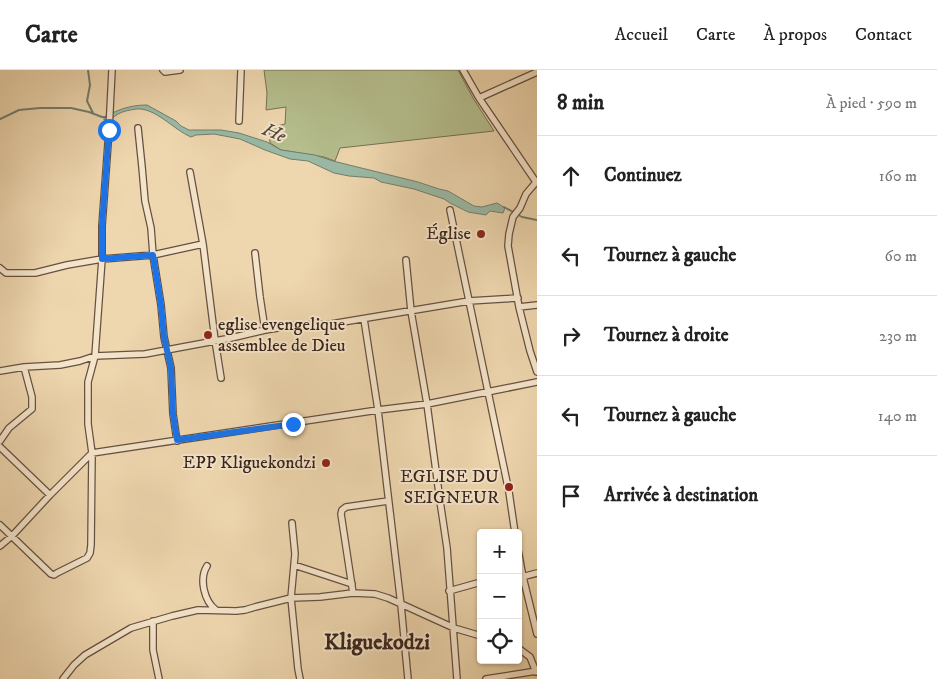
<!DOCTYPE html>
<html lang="fr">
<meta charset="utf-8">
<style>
:root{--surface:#fff;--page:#f6f6f6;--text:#222;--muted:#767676;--line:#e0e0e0}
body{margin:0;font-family:"IM FELL DW Pica",serif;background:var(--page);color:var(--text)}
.controls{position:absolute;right:15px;bottom:15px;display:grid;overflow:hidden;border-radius:5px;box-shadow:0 1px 4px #0004}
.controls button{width:45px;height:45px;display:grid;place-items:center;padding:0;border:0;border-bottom:1px solid var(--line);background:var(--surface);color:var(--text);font:25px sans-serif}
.stop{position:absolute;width:15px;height:15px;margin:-11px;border:4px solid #1a73e8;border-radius:50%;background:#fff}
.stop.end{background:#1a73e8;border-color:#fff;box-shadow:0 1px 5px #0008}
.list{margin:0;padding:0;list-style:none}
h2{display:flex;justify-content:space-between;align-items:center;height:65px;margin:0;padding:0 20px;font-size:21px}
h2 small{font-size:16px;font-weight:400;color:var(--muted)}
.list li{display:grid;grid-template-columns:32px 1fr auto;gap:15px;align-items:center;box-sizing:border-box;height:80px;padding:0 20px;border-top:1px solid var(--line)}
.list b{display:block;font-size:19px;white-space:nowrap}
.list em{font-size:16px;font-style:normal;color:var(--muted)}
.icon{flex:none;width:28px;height:28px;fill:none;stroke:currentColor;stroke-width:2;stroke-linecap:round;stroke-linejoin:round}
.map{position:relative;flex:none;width:537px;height:609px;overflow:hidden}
header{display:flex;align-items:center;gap:30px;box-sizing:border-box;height:70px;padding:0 25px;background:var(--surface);border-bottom:1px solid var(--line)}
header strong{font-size:24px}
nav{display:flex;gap:28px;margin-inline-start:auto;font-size:18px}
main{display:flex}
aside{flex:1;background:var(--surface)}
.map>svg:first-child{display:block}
</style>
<header>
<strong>Carte</strong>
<nav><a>Accueil</a><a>Carte</a><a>À propos</a><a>Contact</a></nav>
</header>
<main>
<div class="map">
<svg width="537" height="609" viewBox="0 0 537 609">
<rect width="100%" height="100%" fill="#eed6ae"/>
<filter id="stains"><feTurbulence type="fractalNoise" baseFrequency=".004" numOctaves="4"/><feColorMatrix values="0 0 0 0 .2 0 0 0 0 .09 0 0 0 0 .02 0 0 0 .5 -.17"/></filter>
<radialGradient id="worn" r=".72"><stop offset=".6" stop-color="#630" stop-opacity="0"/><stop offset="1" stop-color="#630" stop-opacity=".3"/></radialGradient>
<!-- green -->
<path fill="#b5be8d" stroke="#767054" d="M 264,0 L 458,0 L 473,28 L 494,61 L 340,78 L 335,91 L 324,87 L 281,80 L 270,73 L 269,58 L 285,54 L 286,37 L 266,40 L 267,23 Z"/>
<!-- water -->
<path fill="#9abaa6" stroke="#737e6e" d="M 147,35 L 176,51 L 181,56 L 189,60 L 221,60 L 239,63 L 267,72 L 281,80 L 315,85 L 333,91 L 418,112 L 439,119 L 448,121 L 474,136 L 482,137 L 497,133 L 505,138 L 503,143 L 490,141 L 486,145 L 468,142 L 450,133 L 444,129 L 414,119 L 381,112 L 374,108 L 349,106 L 334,103 L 308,91 L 290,89 L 265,80 L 240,69 L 214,64 L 196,65 L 191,67 C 174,60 155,37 136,39 C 130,40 123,41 118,44 C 112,48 111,50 104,50 L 104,47 C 120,39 130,35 147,35 Z"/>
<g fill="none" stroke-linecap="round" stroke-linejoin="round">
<!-- stream -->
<path stroke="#737e6e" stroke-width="2" d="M 88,0 L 90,15 L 87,31 L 93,43
M 0,49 L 19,40 L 40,38 L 71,38 L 89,42 L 102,47 L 107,47
M 504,137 L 522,147 L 537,150"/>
<defs>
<path id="minor" d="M 163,0 L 165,2 L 180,0
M 463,0 L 479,28 L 536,112
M 479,28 L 537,2
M 239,51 L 241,0
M 138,58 L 142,97 L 145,131 L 151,158 L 153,185 L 203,174
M 190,102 L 203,174 L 215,270 L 221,308
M 537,111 L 526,124 L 520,138 L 513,147 L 509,164 L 508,176 L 519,237 L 530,281 L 537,302
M 450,140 L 509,422 L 515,463
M 255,183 L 260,227 L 265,260
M 406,190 L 411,241 L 427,334 L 440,431 L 447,478 L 457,609
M 0,198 L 6,203 L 35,203 L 67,195 L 102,189 L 153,185 L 161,235 L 164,267 L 171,298 L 173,344 L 177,371
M 519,237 L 537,235
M 364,249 L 378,340 L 401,535 L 408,609
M 0,301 L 24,297 L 60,295 L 80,291 L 95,286 L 102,189 L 102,156 L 109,60 L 112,0
M 0,371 L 9,358 L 32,339 L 32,327 L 24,297
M 0,377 L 50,425
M 292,453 L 295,484 L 291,528 L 298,599 L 300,609
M 0,455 L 51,504 L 54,505 L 57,503 L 87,488 L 90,483 L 91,475 L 92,383 L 88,354 L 88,312 L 95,286 L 145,284 L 231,268 L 265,260 L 297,255 L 331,254 L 469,231 L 518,228
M 0,476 L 12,466 L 50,425 L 92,383 L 378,340 L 427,334 L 537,312
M 518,480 L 523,507 L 537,564
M 294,495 L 352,514
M 207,496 C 199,509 204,531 216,540
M 518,508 L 537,503
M 449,521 L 481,512
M 353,523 L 341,444 L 342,440 L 346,437 L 388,431
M 153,551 L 153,580 L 159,609
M 518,578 L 530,587 L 536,602
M 63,609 L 74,595 L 85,585 L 131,558 L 172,546 L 198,540 L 236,541 L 245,540 L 255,537 L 291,528 L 320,527 L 353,523 L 375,524 L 388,528 L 454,558 L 481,566
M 486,609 L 537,601"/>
</defs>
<!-- minor casing -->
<use href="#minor" stroke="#665040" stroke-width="8"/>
<!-- minor -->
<use href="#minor" stroke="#f4e4ca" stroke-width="5.5"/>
</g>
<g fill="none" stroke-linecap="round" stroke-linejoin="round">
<!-- route -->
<path stroke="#1a73e8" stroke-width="6" d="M 109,60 L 102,156 L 102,189 L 153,185 L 161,235 L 164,267 L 171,298 L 173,344 L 177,370 L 293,354"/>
</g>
<!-- markers -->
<g fill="#8f2418" stroke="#f4e4ca" stroke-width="2">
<circle cx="481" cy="164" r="5"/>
<circle cx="208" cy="265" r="5"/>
<circle cx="326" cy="393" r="5"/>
<circle cx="509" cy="417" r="5"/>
</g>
<g text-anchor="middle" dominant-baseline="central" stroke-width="4" stroke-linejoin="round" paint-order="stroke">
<!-- poi labels -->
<g font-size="18" fill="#38231b" stroke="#f4e4ca" text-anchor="end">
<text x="471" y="164">Église</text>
<text x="218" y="255" text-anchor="start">eglise evengelique<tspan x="218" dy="21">assemblee de Dieu</tspan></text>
<text x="316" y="393">EPP Kliguekondzi</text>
<text x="499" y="407">EGLISE DU<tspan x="499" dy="21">SEIGNEUR</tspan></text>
</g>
<!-- water labels -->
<g font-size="19" font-style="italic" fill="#50493e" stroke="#f4e4ca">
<text transform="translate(274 63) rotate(22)">He</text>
</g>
<!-- district labels -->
<g font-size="22" font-weight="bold" fill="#38231b" stroke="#f4e4ca">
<text x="377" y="572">Kliguekodzi</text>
</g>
</g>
<rect width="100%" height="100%" filter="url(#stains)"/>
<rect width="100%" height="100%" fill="url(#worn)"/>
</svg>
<div class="controls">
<button>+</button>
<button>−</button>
<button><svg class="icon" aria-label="locate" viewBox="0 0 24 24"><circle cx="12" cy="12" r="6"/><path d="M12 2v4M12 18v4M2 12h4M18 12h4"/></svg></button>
</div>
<div class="stop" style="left:109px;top:60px"></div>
<div class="stop end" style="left:293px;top:354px"></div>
</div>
<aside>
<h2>8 min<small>À pied · 590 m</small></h2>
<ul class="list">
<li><svg class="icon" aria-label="ahead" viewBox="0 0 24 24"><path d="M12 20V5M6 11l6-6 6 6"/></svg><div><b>Continuez</b></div><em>160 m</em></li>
<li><svg class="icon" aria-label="left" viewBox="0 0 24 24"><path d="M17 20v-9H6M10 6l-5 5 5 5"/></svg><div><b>Tournez à gauche</b></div><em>60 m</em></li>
<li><svg class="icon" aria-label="right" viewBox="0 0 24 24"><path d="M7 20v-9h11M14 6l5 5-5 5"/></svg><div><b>Tournez à droite</b></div><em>230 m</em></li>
<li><svg class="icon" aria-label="left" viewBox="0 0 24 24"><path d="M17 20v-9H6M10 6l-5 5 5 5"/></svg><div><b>Tournez à gauche</b></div><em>140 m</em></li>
<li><svg class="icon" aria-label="arrive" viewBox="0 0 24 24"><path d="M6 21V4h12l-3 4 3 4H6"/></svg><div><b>Arrivée à destination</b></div></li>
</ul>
</aside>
</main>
